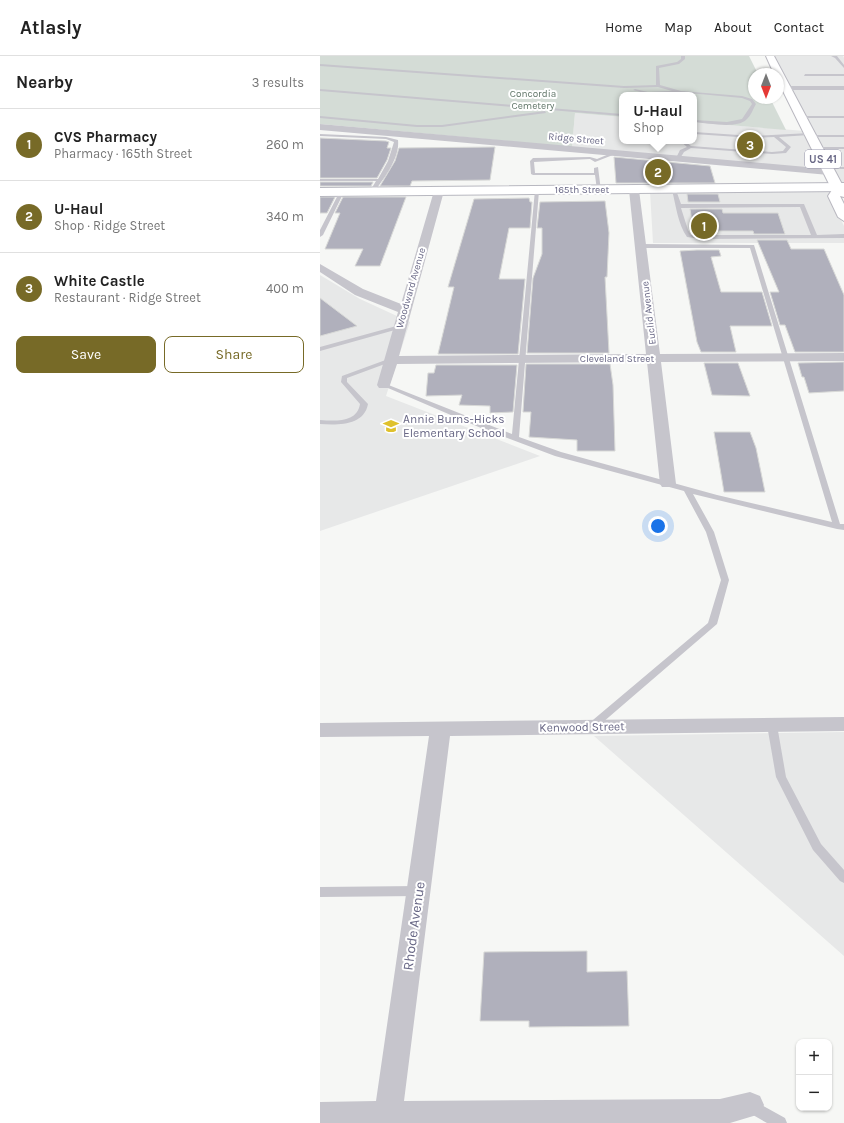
<!DOCTYPE html>
<meta charset="utf-8">
<style>
:root{--surface:#fff;--page:#f2f2f2;--text:#222;--muted:#767676;--line:#e0e0e0;--accent:#776a27}
body{margin:0;font-family:Karla,sans-serif;background:var(--page);color:var(--text)}
.controls{position:absolute;right:12px;bottom:12px;display:grid;overflow:hidden;border-radius:8px;box-shadow:0 1px 3px #0004}
.controls button{width:36px;height:36px;display:grid;place-items:center;padding:0;border:0;border-bottom:1px solid var(--line);background:var(--surface);color:var(--text);font:20px sans-serif}
.compass{position:absolute;left:428px;top:12px;width:36px;height:36px;border-radius:50%;background:var(--surface);box-shadow:0 1px 3px #0004;rotate:180deg}
.you{position:absolute;left:338px;top:470px;width:14px;height:14px;margin:-10px;border:3px solid #fff;border-radius:50%;background:#1a73e8;box-shadow:0 0 0 6px #1a73e833}
.badge{display:grid;place-items:center;width:26px;height:26px;border-radius:50%;background:var(--accent);color:#fff;font-size:13px;font-weight:700}
.pin{position:absolute;translate:-50% -50%;border:2px solid #fff;box-shadow:0 1px 4px #0006}
.popup{position:absolute;left:299px;top:36px;width:78px;height:52px;box-sizing:border-box;display:grid;place-content:center;border-radius:8px;background:var(--surface);filter:drop-shadow(0 1px 3px #0005);font-size:13px;white-space:nowrap;color:var(--muted)}
.popup b{font-size:15px;color:var(--text)}
.popup::after{content:'';position:absolute;left:50%;top:100%;margin-left:-8px;border:8px solid transparent;border-top-color:var(--surface)}
.list{margin:0;padding:0;list-style:none}
h2{display:flex;justify-content:space-between;align-items:center;height:52px;margin:0;padding:0 16px;font-size:17px}
h2 small{font-size:13px;font-weight:400;color:var(--muted)}
.list li{display:grid;grid-template-columns:26px 1fr auto;gap:12px;align-items:center;box-sizing:border-box;height:72px;padding:0 16px;border-top:1px solid var(--line)}
.list b{display:block;font-size:15px;white-space:nowrap}
.list p{margin:0;font-size:13px;white-space:nowrap;color:var(--muted)}
.list em{font-size:13px;font-style:normal;color:var(--muted)}
.actions{display:flex;gap:8px;padding:12px 16px}
.actions a{flex:1;padding:9px 0;border:1px solid var(--accent);border-radius:8px;text-align:center;font-size:14px;color:var(--accent)}
.actions .main{background:var(--accent);color:#fff}
.map{position:relative;flex:none;width:524px;height:1067px;overflow:hidden}
header{display:flex;align-items:center;gap:24px;box-sizing:border-box;height:56px;padding:0 20px;background:var(--surface);border-bottom:1px solid var(--line)}
header strong{font-size:19px}
nav{display:flex;gap:22px;margin-inline-start:auto;font-size:14px}
main{display:flex}
aside{flex:1;background:var(--surface)}
.map>svg:first-child{display:block}
</style>
<header>
<strong>Atlasly</strong>
<nav><a>Home</a><a>Map</a><a>About</a><a>Contact</a></nav>
</header>
<main>
<aside>
<h2>Nearby<small>3 results</small></h2>
<ul class="list">
<li><span class="badge">1</span><div><b>CVS Pharmacy</b><p>Pharmacy · 165th Street</p></div><em>260 m</em></li>
<li><span class="badge">2</span><div><b>U-Haul</b><p>Shop · Ridge Street</p></div><em>340 m</em></li>
<li><span class="badge">3</span><div><b>White Castle</b><p>Restaurant · Ridge Street</p></div><em>400 m</em></li>
</ul>
<div class="actions"><a class="main">Save</a><a>Share</a></div>
</aside>
<div class="map">
<svg width="524" height="1067" viewBox="0 0 524 1067">
<rect width="100%" height="100%" fill="#f6f7f5"/>
<!-- built -->
<path fill="#e7e8e8" d="M 452,0 L 523,0 L 524,2 L 524,130 L 520,130 Z
M 255,57 L 302,61 L 302,85 L 374,85 L 374,66 L 485,75 L 504,114 L 252,91 Z
M 514,133 L 509,140 L 524,170 L 524,187 L 333,187 L 330,135 Z
M 0,219 L 40,243 L 90,266 L 66,340 L 220,400 L 0,475 Z
M 524,676 L 524,900 L 274,680 Z"/>
<!-- green -->
<path fill="#d4dcd6" d="M 0,0 L 429,0 L 438,18 L 434,18 L 434,42 L 450,42 L 466,74 L 374,66 L 374,39 L 302,39 L 302,61 L 255,57 L 252,91 L 0,68 Z"/>
<!-- building -->
<path fill="#b0b0bc" stroke="#d8d9d7" d="M 0,82 L 66,85 L 69,86 L 67,92 L 71,92 L 67,104 L 57,122 L 0,122 Z
M 175,91 L 170,124 L 92,125 L 90,130 L 60,130 L 75,105 L 79,92 Z
M 294,101 L 390,110 L 395,127 L 296,127 Z
M 0,126 L 53,126 L 51,130 L 0,130 Z
M 367,138 L 398,138 L 400,146 L 368,146 Z
M 0,141 L 15,141 L 7,157 L 0,157 Z
M 23,141 L 86,141 L 60,210 L 35,210 L 43,193 L 5,193 L 20,157 L 15,157 Z
M 209,142 L 210,146 L 212,146 L 210,172 L 189,172 L 179,223 L 205,223 L 198,298 L 118,298 L 134,231 L 128,231 L 154,143 Z
M 285,145 L 289,177 L 287,221 L 285,221 L 289,297 L 207,297 L 213,222 L 222,198 L 222,172 L 217,172 L 220,146 Z
M 370,153 L 402,153 L 403,157 L 458,157 L 465,178 L 434,178 L 433,175 L 393,175 L 394,178 L 374,178 Z
M 437,184 L 467,184 L 471,193 L 504,193 L 524,239 L 524,296 L 475,296 L 465,269 L 460,269 L 450,236 L 459,236 Z
M 377,194 L 399,194 L 401,200 L 391,201 L 401,236 L 442,236 L 452,270 L 410,270 L 416,296 L 381,296 L 377,286 L 360,195 Z
M 0,242 L 37,270 L 0,280 Z
M 524,306 L 524,335 L 489,337 L 484,321 L 482,321 L 478,307 Z
M 384,307 L 418,307 L 430,340 L 392,339 Z
M 206,308 L 290,308 L 293,329 L 295,395 L 257,395 L 257,384 L 209,381 L 211,356 L 203,356 Z
M 116,309 L 197,309 L 193,356 L 170,357 L 170,350 L 139,349 L 142,339 L 106,340 L 108,317 L 114,317 Z
M 394,376 L 430,376 L 436,392 L 445,436 L 404,436 Z
M 267,895 L 267,916 L 307,915 L 309,970 L 209,971 L 209,965 L 160,965 L 164,896 Z"/>
<g fill="none" stroke-linecap="round" stroke-linejoin="round">
<defs>
<path id="secondary" d="M 524,127 L 524,135 L 0,140 L 0,132 Z"/>
<path id="primary" d="M 446,0 L 454,0 L 524,132 L 524,141 L 520,140 L 524,148 L 524,165 L 518,161 L 508,140 L 512,134 L 458,25 L 458,18 L 454,18 Z"/>
</defs>
<!-- secondary casing -->
<use href="#secondary" stroke="#b8b8c0" stroke-width="2"/>
<!-- primary casing -->
<use href="#primary" stroke="#b9b8c0" stroke-width="2"/>
<!-- lane -->
<path fill="#c6c5cc" fill-rule="evenodd" d="M 361,0 L 365,0 L 365,3 L 359,8 L 339,12 L 340,29 L 361,35 L 422,40 L 432,43 L 436,48 C 433,53 431,60 426,64 C 416,73 387,67 374,66 L 374,64 L 407,66 L 422,63 L 432,48 L 430,45 L 422,42 L 358,36 L 328,38 L 313,34 L 315,33 L 328,36 L 352,35 L 338,31 L 304,32 L 0,10 L 0,8 L 304,30 L 336,29 L 336,10 L 357,6 L 361,3 Z
M 511,0 L 517,0 L 524,9 L 524,12 L 515,2 Z
M 485,18 L 524,18 L 524,20 L 484,20 Z
M 0,33 L 302,58 L 302,60 L 0,35 Z
M 225,55 L 226,57 L 122,71 L 97,71 L 0,62 L 0,60 L 97,69 L 122,69 Z
M 481,60 L 524,60 L 524,62 L 479,62 Z
M 374,76 L 433,80 L 490,77 L 492,79 L 524,79 L 524,81 L 491,81 L 489,79 L 459,81 L 471,91 L 466,97 L 452,98 L 371,92 L 364,96 L 359,104 L 355,104 L 360,94 L 367,91 L 360,85 L 365,85 L 371,90 L 452,96 L 463,95 L 466,91 L 454,81 L 433,82 L 374,78 Z
M 0,78 L 66,81 L 78,84 C 80,102 64,122 54,136 L 50,135 L 56,125 L 0,125 L 0,123 L 58,123 L 68,105 L 74,86 L 66,83 L 0,80 Z
M 497,91 L 524,91 L 524,93 L 495,93 Z
M 294,96 L 298,97 L 275,106 L 270,103 L 214,106 L 215,117 L 274,117 L 274,112 L 278,111 L 281,135 L 277,134 L 275,119 L 213,119 L 211,118 L 210,105 L 213,102 L 270,101 L 277,103 Z
M 507,111 L 524,111 L 524,113 L 505,113 L 505,112 Z
M 354,133 L 356,134 L 361,148 L 484,148 L 497,179 L 524,178 L 524,182 L 381,183 L 367,181 C 358,168 356,150 352,134 ZM 480,151 L 491,179 L 371,179 L 368,174 L 361,152 Z
M 215,134 L 219,135 L 199,381 L 241,396 L 397,439 L 512,466 L 430,192 L 321,192 L 318,190 L 321,188 L 434,189 L 520,468 L 524,468 L 524,474 L 517,473 L 373,438 L 394,476 L 409,524 L 397,568 L 275,673 L 267,673 L 266,671 L 267,669 L 388,567 L 401,524 L 386,476 L 364,435 L 235,400 L 161,372 L 61,329 L 64,327 L 66,328 L 192,378 Z
M 20,135 L 24,136 L 3,179 L 0,181 L 0,174 Z
M 80,269 L 83,271 L 82,272 L 0,295 L 0,291 Z
M 71,302 L 73,303 L 73,305 L 27,322 L 27,326 L 48,348 C 44,370 18,369 0,368 L 0,364 C 15,365 37,367 40,348 L 21,326 L 22,320 Z
M 452,665 L 456,667 L 457,669 L 466,721 L 501,788 L 524,814 L 524,827 L 520,825 L 493,794 L 456,721 L 447,669 L 448,667 Z
M 98,830 L 102,832 L 104,835 L 102,838 L 98,840 L 0,841 L 0,831 Z
M 431,1043 L 465,1062 L 467,1067 L 447,1067 L 426,1055 L 424,1050 L 426,1045 Z"/>
<!-- street -->
<path fill="#c6c5cc" fill-rule="evenodd" d="M 463,30 L 524,30 L 524,34 L 466,34 L 462,32 Z
M 0,68 L 509,113 L 514,116 L 509,119 L 0,74 Z
M 314,131 L 319,134 L 340,298 L 524,297 L 524,305 L 341,306 L 356,428 L 354,431 L 342,431 L 340,428 L 327,306 L 77,308 L 69,332 L 59,332 L 57,329 L 78,256 L 35,239 L 0,216 L 0,208 L 43,233 L 81,248 L 114,135 L 119,132 L 123,133 L 124,135 L 79,300 L 326,298 L 309,134 Z
M 524,661 L 524,675 L 130,680 L 84,1045 L 400,1043 L 430,1036 L 440,1040 L 444,1049 L 440,1058 L 410,1067 L 0,1067 L 0,1046 L 56,1045 L 109,680 L 0,681 L 0,667 Z"/>
<!-- secondary -->
<use href="#secondary" fill="#fff" fill-rule="evenodd"/>
<!-- primary -->
<use href="#primary" fill="#fff" fill-rule="evenodd"/>
</g>
<!-- icons -->
<defs>
<symbol id="school-bare" viewBox="-9 -9 18 18"><path d="M0-5L7-2L0 1L-7-2ZM-4 1L0 2.5L4 1V4Q0 6-4 4Z" fill="#dfc12d" stroke="#fff" stroke-width="2.5" paint-order="stroke"/></symbol>
</defs>
<g fill-rule="evenodd">
<use href="#school-bare" x="60" y="359" width="22" height="22"/>
</g>
<g text-anchor="middle" dominant-baseline="central" stroke-width="4" stroke-linejoin="round" paint-order="stroke">
<!-- far-park labels -->
<g font-size="10" fill="#62776a" stroke="#fff">
<text x="213" y="38">Concordia<tspan x="213" dy="12">Cemetery</tspan></text>
</g>
<!-- far-street labels -->
<g font-size="10" fill="#686785" stroke="#fff">
<text transform="translate(256 83) rotate(5)">Ridge Street</text>
<text x="262" y="134">165th Street</text>
<text transform="translate(91 232) rotate(-74)">Woodward Avenue</text>
<text transform="translate(329 257) rotate(-97)">Euclid Avenue</text>
<text x="297" y="303">Cleveland Street</text>
</g>
<!-- shield labels -->
<rect fill="#fff" stroke="#9595aa" stroke-width="1" x="485" y="94" width="36" height="18" rx="3"/>
<g font-size="11" font-weight="bold" fill="#686785">
<text x="503" y="103">US 41</text>
</g>
<!-- poi labels -->
<g font-size="12" fill="#686785" stroke="#fff" text-anchor="start">
<text x="83" y="363">Annie Burns-Hicks<tspan x="83" dy="14">Elementary School</tspan></text>
</g>
<!-- street labels -->
<g font-size="12" fill="#686785" stroke="#fff">
<text transform="translate(262 671) rotate(-1)">Kenwood Street</text>
</g>
<!-- near-street labels -->
<g font-size="14" fill="#686785" stroke="#fff">
<text transform="translate(94 870) rotate(-82)">Rhode Avenue</text>
</g>
</g>
</svg>
<div class="controls">
<button>+</button>
<button>−</button>
</div>
<svg class="compass" viewBox="-18 -18 36 36"><path d="M0-13l5 13h-10z" fill="#e53935"/><path d="M0 13l5-13h-10z" fill="#767676"/></svg>
<div class="you"></div>
<div class="pin badge" style="left:384px;top:170px">1</div>
<div class="pin badge" style="left:338px;top:116px">2</div>
<div class="popup"><b>U-Haul</b>Shop</div>
<div class="pin badge" style="left:430px;top:89px">3</div>
</div>
</main>
